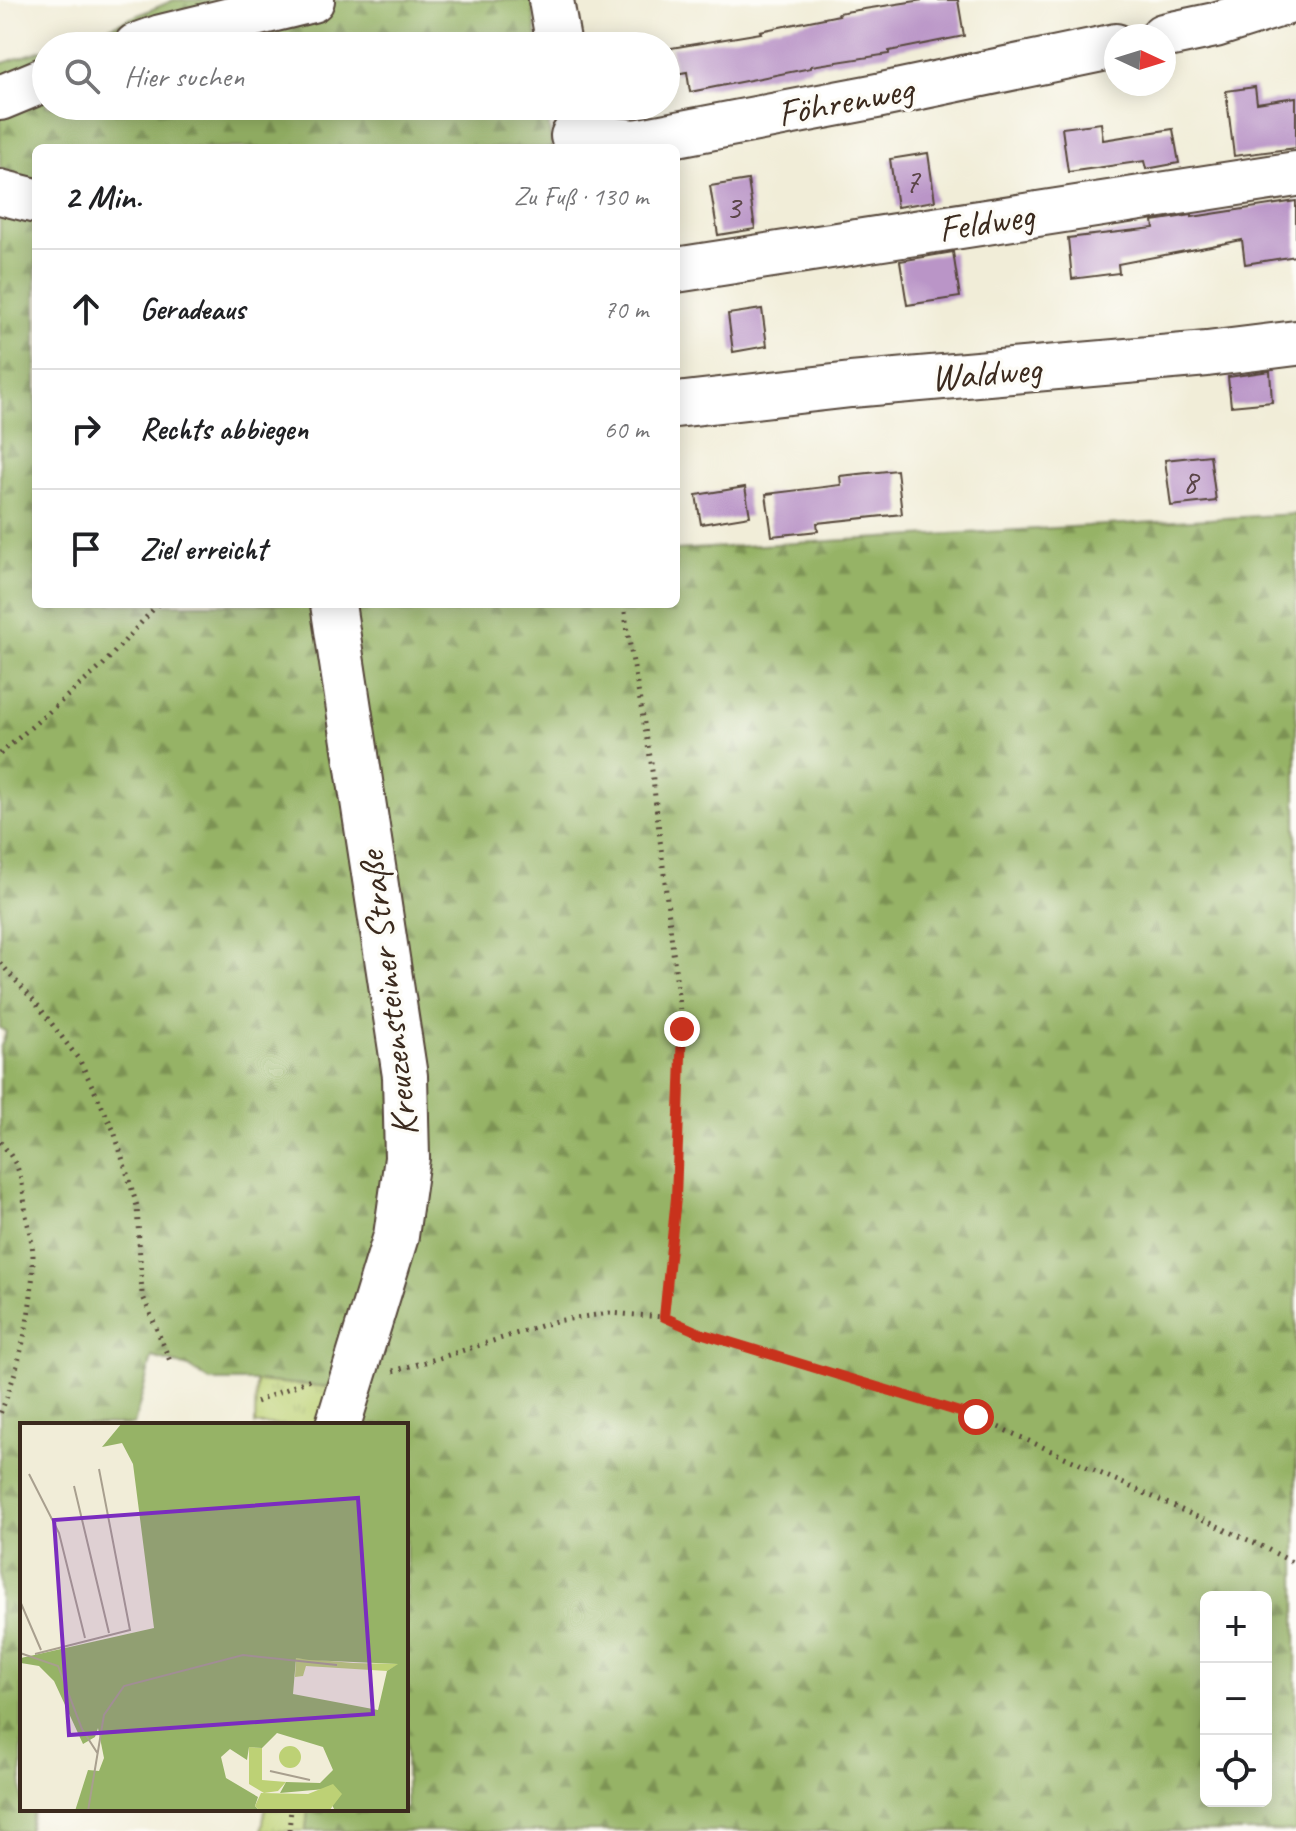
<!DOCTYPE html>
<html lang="de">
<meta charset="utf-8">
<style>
:root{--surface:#fff;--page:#f2f2f2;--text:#202124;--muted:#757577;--line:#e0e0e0}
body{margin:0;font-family:Caveat,sans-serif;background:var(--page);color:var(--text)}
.controls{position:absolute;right:24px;bottom:24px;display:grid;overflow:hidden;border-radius:12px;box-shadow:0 4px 20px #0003}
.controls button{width:72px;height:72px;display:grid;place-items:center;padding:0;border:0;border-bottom:2px solid var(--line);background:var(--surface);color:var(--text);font:40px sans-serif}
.compass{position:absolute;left:1104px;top:24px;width:72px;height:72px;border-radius:50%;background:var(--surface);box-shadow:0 4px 20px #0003;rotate:94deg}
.stop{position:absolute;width:24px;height:24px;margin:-18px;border:6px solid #c8321e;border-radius:50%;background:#fff}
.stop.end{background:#c8321e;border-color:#fff;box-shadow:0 2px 8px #0008}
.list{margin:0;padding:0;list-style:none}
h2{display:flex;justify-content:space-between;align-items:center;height:104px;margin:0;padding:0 32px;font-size:34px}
h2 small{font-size:26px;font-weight:400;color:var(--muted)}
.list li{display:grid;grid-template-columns:52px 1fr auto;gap:24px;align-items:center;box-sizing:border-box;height:120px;padding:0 32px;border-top:2px solid var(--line)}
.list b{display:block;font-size:30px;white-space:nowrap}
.list em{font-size:26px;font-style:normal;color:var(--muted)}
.icon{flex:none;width:44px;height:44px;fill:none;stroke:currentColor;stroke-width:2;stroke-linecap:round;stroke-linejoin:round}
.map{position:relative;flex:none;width:1296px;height:1831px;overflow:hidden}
.search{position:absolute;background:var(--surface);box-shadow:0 4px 20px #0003;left:32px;top:32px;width:648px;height:88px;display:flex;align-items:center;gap:20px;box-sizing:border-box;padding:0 28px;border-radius:44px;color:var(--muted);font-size:30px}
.panel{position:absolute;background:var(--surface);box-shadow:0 4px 20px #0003;left:32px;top:144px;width:648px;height:464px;border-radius:12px}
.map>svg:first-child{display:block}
</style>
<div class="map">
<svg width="1296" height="1831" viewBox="0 0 1296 1831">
<defs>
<pattern id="grass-tufts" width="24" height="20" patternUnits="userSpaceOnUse" patternTransform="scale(2)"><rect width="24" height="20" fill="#bdd175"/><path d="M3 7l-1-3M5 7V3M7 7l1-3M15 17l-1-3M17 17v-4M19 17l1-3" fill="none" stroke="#a3b465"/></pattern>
<pattern id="forest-firs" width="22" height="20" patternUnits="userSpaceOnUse" patternTransform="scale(2)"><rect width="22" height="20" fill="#96b366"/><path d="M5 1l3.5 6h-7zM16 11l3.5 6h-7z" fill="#7c9253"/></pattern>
</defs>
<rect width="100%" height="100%" fill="#fdfcf7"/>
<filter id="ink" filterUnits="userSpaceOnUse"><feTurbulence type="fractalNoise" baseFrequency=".0125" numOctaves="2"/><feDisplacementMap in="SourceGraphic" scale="16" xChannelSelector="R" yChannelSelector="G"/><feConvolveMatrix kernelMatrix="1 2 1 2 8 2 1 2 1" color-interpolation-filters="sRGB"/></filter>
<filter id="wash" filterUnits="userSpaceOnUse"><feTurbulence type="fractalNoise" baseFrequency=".006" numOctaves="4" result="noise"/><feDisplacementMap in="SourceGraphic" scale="32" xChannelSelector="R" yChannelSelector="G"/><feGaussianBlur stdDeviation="1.8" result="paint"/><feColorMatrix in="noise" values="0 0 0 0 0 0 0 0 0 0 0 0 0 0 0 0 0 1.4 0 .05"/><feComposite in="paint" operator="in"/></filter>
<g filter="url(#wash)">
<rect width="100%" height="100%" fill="#f1edd8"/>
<!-- grass -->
<path fill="url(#grass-tufts)" stroke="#7c7e4a" stroke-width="2" d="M 256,1381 L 370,1390 L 361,1425 L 255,1425 Z
M 265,1809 L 308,1809 L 306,1831 L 262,1831 Z"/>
<!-- forest -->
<path fill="url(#forest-firs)" stroke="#686e42" stroke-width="2" fill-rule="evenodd" d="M 174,0 L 532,0 L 538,46 L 56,46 L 83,38 Z
M 46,49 L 46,106 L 546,106 L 552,148 L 36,148 L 36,604 L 676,604 L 676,550 L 1296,514 L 1296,1831 L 306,1831 L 308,1809 L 406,1809 L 406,1425 L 361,1425 L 369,1390 L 256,1381 L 210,1381 L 189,1367 L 152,1357 L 134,1425 L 22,1425 L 22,1809 L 34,1809 L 28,1831 L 0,1831 L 0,1049 L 6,1032 L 0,1028 L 0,207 L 32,181 L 0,168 L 0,64 ZM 1206,1597 L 1266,1597 L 1266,1801 L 1206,1801 Z"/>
<g id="blocks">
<!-- building -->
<path fill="#ba95c7" d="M 923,0 L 958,0 L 964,36 L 889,51 L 889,54 L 811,66 L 811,68 L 690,92 L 687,72 L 675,74 L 671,48 L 761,33 L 760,31 L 839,15 L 838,13 Z
M 1255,87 L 1257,103 L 1296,97 L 1296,148 L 1234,156 L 1226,91 Z
M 1101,123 L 1103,140 L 1173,129 L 1179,163 L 1146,169 L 1144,161 L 1068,172 L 1062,128 Z
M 928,153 L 935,201 L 897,207 L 890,159 Z
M 748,180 L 755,229 L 718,235 L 710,186 Z
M 1296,201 L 1296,256 L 1245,264 L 1242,240 L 1118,264 L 1119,273 L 1072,279 L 1068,238 L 1154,228 L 1153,221 L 1192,215 L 1192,217 Z
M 953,252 L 960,297 L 907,305 L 900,261 Z
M 762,309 L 767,346 L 733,352 L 728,314 Z
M 1270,371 L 1272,402 L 1231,406 L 1228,377 Z
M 1210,455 L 1216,501 L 1171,506 L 1165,460 Z
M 897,470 L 902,514 L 817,523 L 818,531 L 772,536 L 766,494 L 841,485 L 840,476 Z
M 745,487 L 750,516 L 701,524 L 696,495 Z"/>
</g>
</g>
<g filter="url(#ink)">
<use href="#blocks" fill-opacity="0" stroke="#56473a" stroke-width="2"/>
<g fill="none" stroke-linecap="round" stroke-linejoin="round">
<defs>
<path id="minor" d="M 551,0 L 559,46
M 1163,36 L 1215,25 L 1294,0
M 136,46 L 161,37 L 312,0
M 0,98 L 46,79
M 573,136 L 635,142 L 877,96 L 1116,46
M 0,192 L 36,201
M 676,270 L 1296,174
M 676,405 L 851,385 L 1207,354 L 1296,343
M 333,604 L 405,1076 L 407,1158 L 396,1236 L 338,1425"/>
</defs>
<!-- minor casing -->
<use href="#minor" stroke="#56473a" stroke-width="48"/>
<!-- path -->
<path stroke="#56473a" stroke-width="5" stroke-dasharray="2 6" stroke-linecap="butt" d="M 624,604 L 627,629 L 651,762 L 682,1029 L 676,1198 L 664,1317
M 0,754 L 102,666 L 158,604
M 0,963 L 36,1003 L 80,1061 L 114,1131 L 137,1206 L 142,1294 L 170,1361
M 0,1142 C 23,1168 22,1182 26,1215 C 29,1230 33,1243 33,1258 C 33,1310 20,1366 0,1414
M 393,1371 L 439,1358 L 556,1321 L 609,1313 L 664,1317 L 700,1333 L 976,1417 L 1257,1544 L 1296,1564
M 256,1402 L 313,1378
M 289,1831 L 291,1809"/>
<!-- minor -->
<use href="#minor" stroke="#fff" stroke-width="44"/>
</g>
</g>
<g fill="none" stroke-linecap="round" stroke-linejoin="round" filter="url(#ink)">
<!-- route -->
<path stroke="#c8321e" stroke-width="10" d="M 682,1029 L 676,1198 L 664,1317 L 700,1333 L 976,1417"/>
</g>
<g text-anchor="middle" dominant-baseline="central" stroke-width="7" stroke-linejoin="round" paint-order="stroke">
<!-- number labels -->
<g font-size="34" fill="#5b4548">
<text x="912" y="180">7</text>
<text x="733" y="207">3</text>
<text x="1190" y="481">8</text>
</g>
<!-- street labels -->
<g font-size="38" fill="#3b2a1e" stroke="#fdfcf7">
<text transform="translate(845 101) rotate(-11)">Föhrenweg</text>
<text transform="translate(986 222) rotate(-9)">Feldweg</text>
<text transform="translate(986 373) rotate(-5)">Waldweg</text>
<text transform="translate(388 994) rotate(-97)">Kreuzensteiner Straße</text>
</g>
</g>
<!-- overview -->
<g transform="translate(20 1423)">
<rect width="388" height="388" fill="#f1edd8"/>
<path d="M 276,235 L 333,240 L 379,241 L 367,248 L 286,243 L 283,253 L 275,254 ZM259 334a11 11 0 1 1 22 0a11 11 0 1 1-22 0ZM 229,324 L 242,325 L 242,357 L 266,359 L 258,368 L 244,370 L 229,361 Z" fill="#bdd175"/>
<path d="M 102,0 L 388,0 L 388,388 L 309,388 L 314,386 L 305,366 L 260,370 L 266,359 L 300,360 L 313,347 L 303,324 L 257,310 L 242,325 L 229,324 L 227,337 L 210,326 L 201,334 L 206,355 L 238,374 L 235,383 L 240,388 L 55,388 L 68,347 L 79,348 L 84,335 L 78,305 L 75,314 L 63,321 L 34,258 L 19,243 L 1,240 L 1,235 L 134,205 L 113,41 L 102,20 L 82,24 ZM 276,235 L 289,237 L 378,241 L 367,248 L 358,287 L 273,271 Z" fill="#96b366" fill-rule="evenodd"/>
<path d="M 313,361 L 322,371 L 309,388 L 240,388 L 235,383 L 241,370 L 288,371 Z" fill="#bdd175"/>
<path fill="none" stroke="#a89f8e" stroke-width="2" d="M 9,51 L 39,110 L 65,215M 54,63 L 89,210M 0,178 L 21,227M 0,230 L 38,243 L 62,306 L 78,331M 15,231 L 110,207 L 79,46M 250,348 L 290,357M 68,388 L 84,292 L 104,263 L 223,232 L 317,242"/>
<path fill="#7b2cbf" fill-opacity="0.15" stroke="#7b2cbf" stroke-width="4" d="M 338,75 L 353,291 L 49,312 L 34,97 Z"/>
<rect width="388" height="388" fill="none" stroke="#3b2a1e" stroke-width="4"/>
</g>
</svg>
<div class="controls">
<button>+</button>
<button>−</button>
<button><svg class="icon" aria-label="locate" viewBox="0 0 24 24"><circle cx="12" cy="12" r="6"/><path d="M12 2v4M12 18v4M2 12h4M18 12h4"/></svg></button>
</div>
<svg class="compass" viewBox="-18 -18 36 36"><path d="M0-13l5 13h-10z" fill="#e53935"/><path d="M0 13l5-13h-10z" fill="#757577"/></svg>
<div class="stop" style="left:976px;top:1417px"></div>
<div class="stop end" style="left:682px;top:1029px"></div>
<div class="search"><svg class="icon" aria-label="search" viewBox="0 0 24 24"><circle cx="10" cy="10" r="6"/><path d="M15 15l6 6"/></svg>Hier suchen</div>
<section class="panel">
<h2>2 Min.<small>Zu Fuß · 130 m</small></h2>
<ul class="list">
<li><svg class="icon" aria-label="ahead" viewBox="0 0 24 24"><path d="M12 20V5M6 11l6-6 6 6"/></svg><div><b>Geradeaus</b></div><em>70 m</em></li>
<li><svg class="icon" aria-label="right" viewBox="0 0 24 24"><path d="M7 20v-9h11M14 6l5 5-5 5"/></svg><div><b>Rechts abbiegen</b></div><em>60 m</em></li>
<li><svg class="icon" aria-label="arrive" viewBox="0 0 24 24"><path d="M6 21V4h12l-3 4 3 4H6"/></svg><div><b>Ziel erreicht</b></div></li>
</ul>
</section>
</div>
